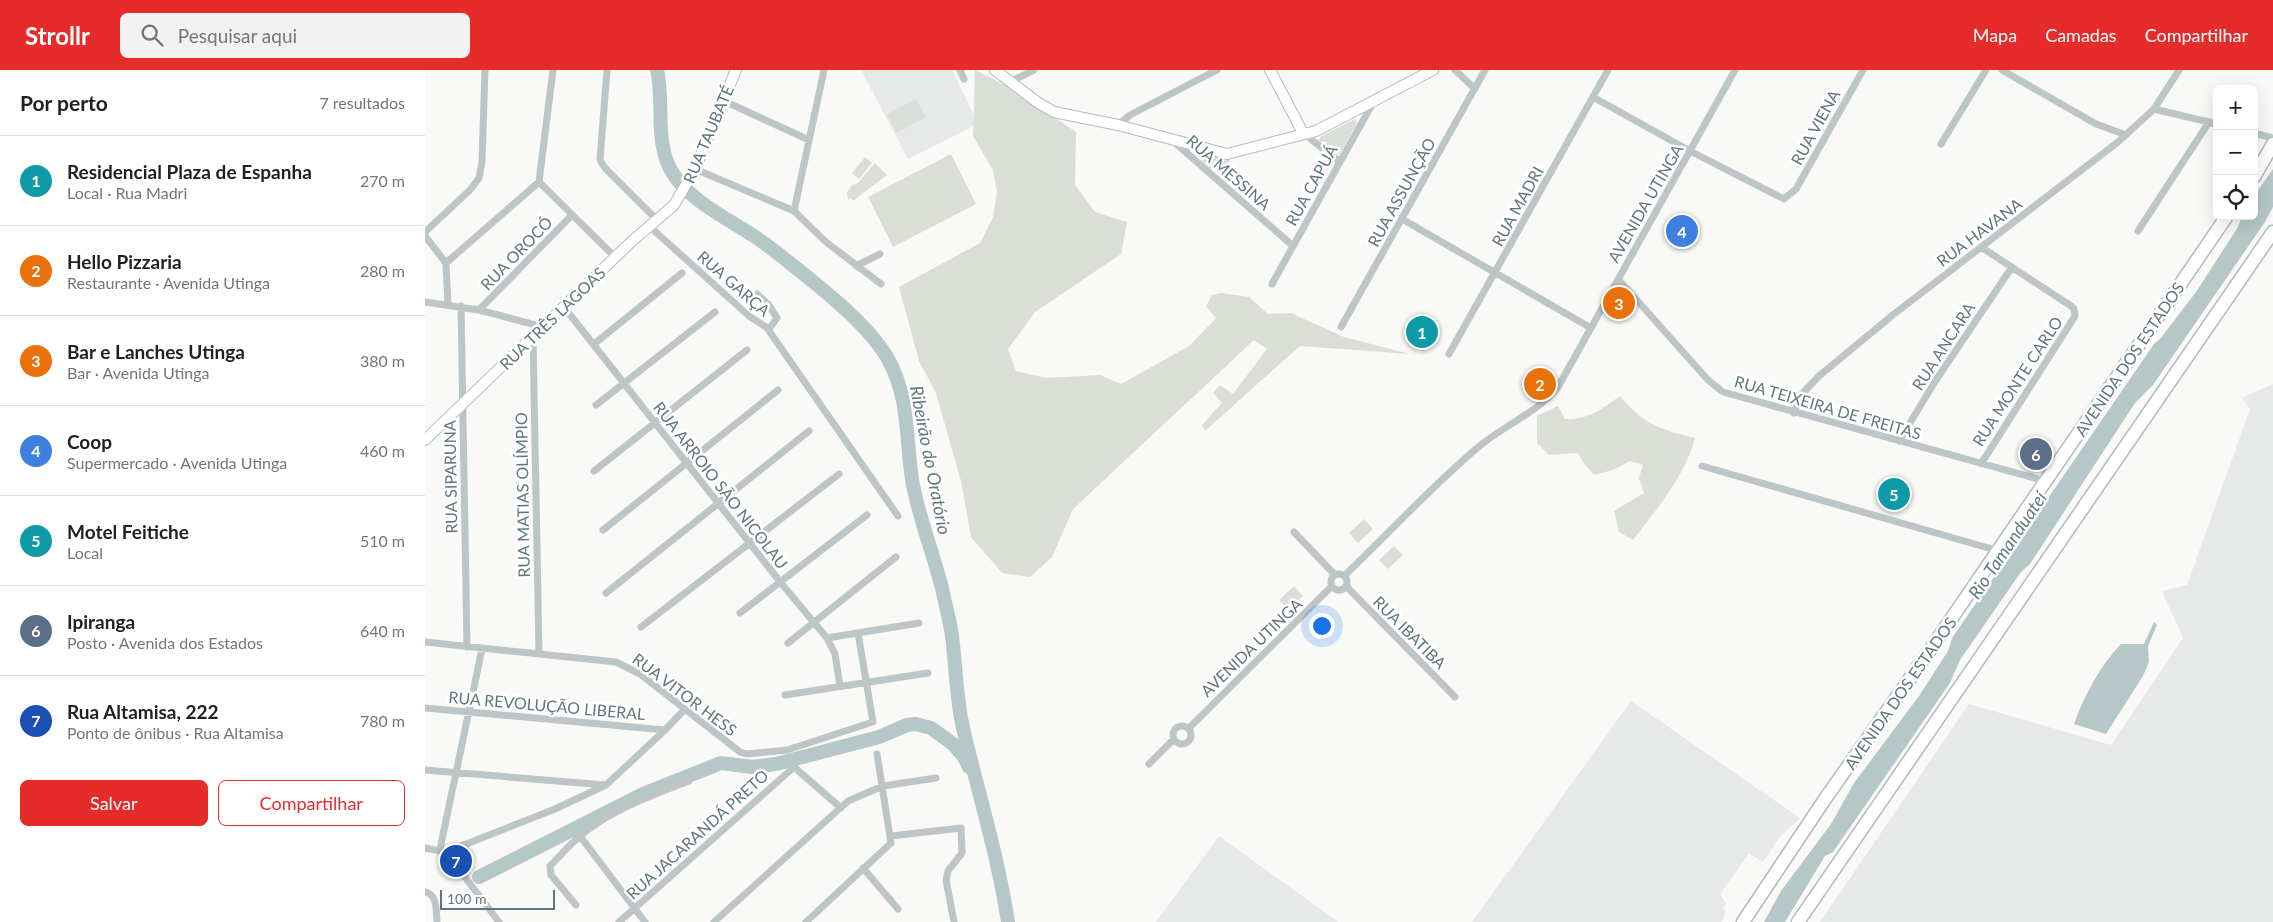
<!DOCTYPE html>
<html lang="pt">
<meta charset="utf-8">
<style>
:root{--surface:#fff;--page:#f2f2f2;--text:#202124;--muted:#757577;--line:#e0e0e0;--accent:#e62c2b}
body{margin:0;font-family:Lato,sans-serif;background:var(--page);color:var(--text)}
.controls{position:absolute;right:15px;top:15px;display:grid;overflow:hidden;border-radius:8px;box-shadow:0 5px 20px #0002}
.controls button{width:45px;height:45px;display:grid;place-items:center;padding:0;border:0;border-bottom:1px solid var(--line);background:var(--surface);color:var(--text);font:25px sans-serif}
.scale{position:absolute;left:15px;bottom:12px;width:115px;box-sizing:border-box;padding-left:5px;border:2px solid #5f767d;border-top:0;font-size:14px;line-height:18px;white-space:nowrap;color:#5f767d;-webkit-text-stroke:4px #fff;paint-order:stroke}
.you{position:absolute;left:896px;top:555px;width:18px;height:18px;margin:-12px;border:4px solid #fff;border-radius:50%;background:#1a73e8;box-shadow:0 0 0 8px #1a73e833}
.badge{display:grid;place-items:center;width:32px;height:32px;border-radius:50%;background:var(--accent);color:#fff;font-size:16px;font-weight:700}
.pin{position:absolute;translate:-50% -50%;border:2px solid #fff;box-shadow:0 1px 5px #0006}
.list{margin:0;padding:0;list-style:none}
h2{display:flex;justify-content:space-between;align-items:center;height:65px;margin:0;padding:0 20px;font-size:21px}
h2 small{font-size:16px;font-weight:400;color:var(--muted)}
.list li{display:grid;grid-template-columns:32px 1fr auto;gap:15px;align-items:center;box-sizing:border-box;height:90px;padding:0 20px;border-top:1px solid var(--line)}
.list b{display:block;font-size:19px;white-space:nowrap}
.list p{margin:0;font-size:16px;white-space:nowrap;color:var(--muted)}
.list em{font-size:16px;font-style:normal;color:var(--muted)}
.actions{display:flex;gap:10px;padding:15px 20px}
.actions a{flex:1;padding:11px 0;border:1px solid var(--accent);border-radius:8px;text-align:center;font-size:18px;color:var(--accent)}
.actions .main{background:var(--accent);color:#fff}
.icon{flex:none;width:28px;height:28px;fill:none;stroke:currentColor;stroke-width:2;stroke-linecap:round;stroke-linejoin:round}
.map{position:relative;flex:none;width:1848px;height:852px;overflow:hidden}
header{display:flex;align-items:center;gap:30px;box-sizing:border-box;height:70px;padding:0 25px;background:var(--accent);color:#fff}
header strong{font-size:24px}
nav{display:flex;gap:28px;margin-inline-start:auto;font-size:18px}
.search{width:350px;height:45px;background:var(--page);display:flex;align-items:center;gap:12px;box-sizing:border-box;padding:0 18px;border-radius:8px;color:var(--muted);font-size:19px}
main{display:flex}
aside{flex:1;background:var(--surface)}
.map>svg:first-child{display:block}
</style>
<header>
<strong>Strollr</strong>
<div class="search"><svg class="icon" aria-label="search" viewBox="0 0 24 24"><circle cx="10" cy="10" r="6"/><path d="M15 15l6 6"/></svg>Pesquisar aqui</div>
<nav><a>Mapa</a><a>Camadas</a><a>Compartilhar</a></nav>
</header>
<main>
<aside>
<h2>Por perto<small>7 resultados</small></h2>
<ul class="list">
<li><span class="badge" style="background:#0f9aa8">1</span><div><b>Residencial Plaza de Espanha</b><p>Local · Rua Madri</p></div><em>270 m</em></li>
<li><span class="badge" style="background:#e8710a">2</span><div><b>Hello Pizzaria</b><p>Restaurante · Avenida Utinga</p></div><em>280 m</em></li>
<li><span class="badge" style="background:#e8710a">3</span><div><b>Bar e Lanches Utinga</b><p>Bar · Avenida Utinga</p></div><em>380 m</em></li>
<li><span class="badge" style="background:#3f7fe0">4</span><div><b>Coop</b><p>Supermercado · Avenida Utinga</p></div><em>460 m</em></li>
<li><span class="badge" style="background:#0f9aa8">5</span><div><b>Motel Feitiche</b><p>Local</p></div><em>510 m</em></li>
<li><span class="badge" style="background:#5c6f8a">6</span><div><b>Ipiranga</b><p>Posto · Avenida dos Estados</p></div><em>640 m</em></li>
<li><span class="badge" style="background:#1a4fb4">7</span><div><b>Rua Altamisa, 222</b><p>Ponto de ônibus · Rua Altamisa</p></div><em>780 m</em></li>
</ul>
<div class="actions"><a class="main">Salvar</a><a>Compartilhar</a></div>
</aside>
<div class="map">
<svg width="1848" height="852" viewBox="0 0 1848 852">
<rect width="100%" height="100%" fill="#f9f9f7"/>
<!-- built -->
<path fill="#e7e9e8" d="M 436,0 L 527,0 L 553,54 L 483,89 Z
M 1848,314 L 1848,852 L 1395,852 L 1544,634 L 1686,675 L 1758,568 L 1737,521 L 1762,515 L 1825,339 L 1817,328 Z
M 1206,631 L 1375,748 L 1355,767 L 1338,792 L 1324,783 L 1295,824 L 1301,834 L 1298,838 L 1301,841 L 1297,852 L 1047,852 Z
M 794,766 L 913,852 L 731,852 Z"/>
<!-- green -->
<path fill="#dbded6" d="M 550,0 L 588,19 L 651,62 L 650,115 L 670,142 L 702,152 L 696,184 L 610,242 L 583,279 L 591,301 L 622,308 L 675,305 L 696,314 L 764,276 L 791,248 L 781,236 L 787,225 L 796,223 L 824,227 L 843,244 L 866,243 L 919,267 L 985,284 L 875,276 L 780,361 L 777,355 L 797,333 L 788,323 L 795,315 L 808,324 L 842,279 L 829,270 L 648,439 L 627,487 L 605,507 L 577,503 L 546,467 L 536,411 L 511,323 L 494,291 L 474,217 L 555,173 L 568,147 L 572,122 L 568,100 L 548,66 Z
M 491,29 L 501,47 L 471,63 L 462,44 Z
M 930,49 L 932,53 L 914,85 L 894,70 L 895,67 Z
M 772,81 L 802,87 L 805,92 L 785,99 L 770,83 Z
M 526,84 L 551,134 L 468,177 L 443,127 Z
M 440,87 L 447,93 L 434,109 L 427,103 Z
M 450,93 L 462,105 L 428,131 L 426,128 L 423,130 L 422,122 L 427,115 L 433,113 Z
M 1195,326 C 1218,354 1236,360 1270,368 C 1260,406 1232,439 1208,470 L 1194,462 L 1189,441 L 1219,423 L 1214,408 L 1218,395 L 1205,391 L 1188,400 L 1169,405 L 1158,392 L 1153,383 L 1124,385 L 1112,373 L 1112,346 L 1133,336 L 1140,349 C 1163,350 1177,339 1195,326 Z
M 939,449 L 948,459 L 933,473 L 924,463 Z
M 969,476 L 978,485 L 963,499 L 954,490 Z
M 869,516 L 878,526 L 863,539 L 854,530 Z
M 899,544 L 908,554 L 893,568 L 884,558 Z"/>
<!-- water -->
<path fill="#b5c7c7" d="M 1848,99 L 1848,137 L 1840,152 L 1728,315 L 1710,333 L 1605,494 L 1596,502 L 1535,590 L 1525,613 L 1408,782 L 1400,786 L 1360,852 L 1339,852 L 1356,821 L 1406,754 L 1429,713 L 1494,626 L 1523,581 L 1527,568 L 1729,274 L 1735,269 L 1771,222 L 1813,157 L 1817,146 L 1829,146 L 1829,126 Z
M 1729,552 L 1732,555 L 1723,576 L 1724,592 L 1718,606 L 1681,664 L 1649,654 C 1659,626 1675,596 1696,574 L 1719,574 Z"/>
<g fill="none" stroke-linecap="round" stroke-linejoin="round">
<!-- river -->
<path stroke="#b5c7c7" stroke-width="14" d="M 232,0 C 240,33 228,75 249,105 C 267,132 303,149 329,166 C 351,181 371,198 391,214 C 416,235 444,258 462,287 C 486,329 480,371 488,415 C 495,450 508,484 517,518 C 520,534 525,550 527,566 C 531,596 531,628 538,658 C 553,722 573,786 583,852
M 54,807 L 218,724 L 296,693 L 327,697 L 351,694 L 454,667 L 482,655 L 491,654 L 506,658 L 528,674 L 539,687 L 544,697"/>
<defs>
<path id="secondary" d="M 570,0 L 612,32 L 629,42 L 693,55 L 802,84 L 891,61 L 1008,0
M 845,0 L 878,63
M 0,370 L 206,172 L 249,135 L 270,99 L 311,0"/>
<path id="highway" d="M 1829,107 L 1848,74
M 1318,852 L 1400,729 L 1505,580 L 1802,146
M 1373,852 L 1848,162"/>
</defs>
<!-- secondary casing -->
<use href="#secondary" stroke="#b2bbbe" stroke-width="12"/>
<!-- highway casing -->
<use href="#highway" stroke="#b3babc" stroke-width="15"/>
<!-- street -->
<path stroke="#bdc5c7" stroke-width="7" d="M 128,0 L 114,112 L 190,187
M 182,0 L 175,90 L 180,98 L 231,149
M 535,0 L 539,9
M 1030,0 L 1050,19
M 1577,0 L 1671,54 L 1701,65
M 585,12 L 609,0
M 1168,27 L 1265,81 L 1359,129 L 1371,119 L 1438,0
M 297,30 L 384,70
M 1729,39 L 1792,54
M 693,55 L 705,45 L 792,0
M 878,63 L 915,92
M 1829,63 L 1848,68
M 748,71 L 868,176
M 1516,74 L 1561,0
M 270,99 L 369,141 L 401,172 L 456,214
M 369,141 L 399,0
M 977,149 L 1166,258
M 224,156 L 324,246 L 344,259 L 352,248 L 343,234 L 332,224
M 1713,161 L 1784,52
M 0,162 L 45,120 L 54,108 L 57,92 L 60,0
M 0,166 L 21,193 L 23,235
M 21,193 L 114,112
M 431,196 L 455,184
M 1193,209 L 1283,310 L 1298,322 L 1620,411
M 847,214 L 949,31
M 0,232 L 54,240 L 118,257
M 36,236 L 42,577
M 139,237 L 356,513 L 402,568 L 410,584 L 415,616
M 54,240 L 147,145
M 916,257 L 1060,0
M 342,258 L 473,446
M 108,267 L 114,583
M 169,274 L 257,203
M 1024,284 L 1183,0
M 171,335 L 290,242
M 1369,343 L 1376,325 L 1394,306 L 1469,244 L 1693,72 L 1729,39 L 1754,0
M 1474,371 L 1511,310 L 1587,197
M 1556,394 L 1650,246 L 1649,239 L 1646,236 L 1556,177
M 1277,396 L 1574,481
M 169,401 L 322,280
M 178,460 L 353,320
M 869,462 L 910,505
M906 512a8 8 0 1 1 16 0a8 8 0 1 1-16 0Z
M 919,506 C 963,464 1005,418 1051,379 C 1077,356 1111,344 1133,317 L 1310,0
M 921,516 L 1030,627
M 181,523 L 384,361
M 315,543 L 442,445
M 216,557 L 414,404
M 402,568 L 494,553
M 0,572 L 191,592 L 215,604 L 315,682 L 321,684 L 362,680 L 448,652 L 433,563
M 363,573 L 471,487
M 360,625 L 503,603
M 0,638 L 240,660
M748 665a9 9 0 1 1 18 0a9 9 0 1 1-18 0Z
M 764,658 L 907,516
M 724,694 L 749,669
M 0,700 L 180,715
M 155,766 L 220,852
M 466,766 L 536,758 L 537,783 L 523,801 L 521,810 L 529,852
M 0,778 L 21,782 L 74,852
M 15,779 L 57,579
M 21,782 L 130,739 L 181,715 L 240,660 L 259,640
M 438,798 L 473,839
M 0,822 C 13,825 11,841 12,852
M 151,835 L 126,805 L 125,796 C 135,786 144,775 155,766 C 186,740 227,725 264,711
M 194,852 L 369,697 L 416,738
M 289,852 L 423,731 L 458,716 L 511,708
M 381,852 L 466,773 L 452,684"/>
<!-- secondary -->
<use href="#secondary" stroke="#fff" stroke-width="10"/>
<!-- highway -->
<use href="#highway" stroke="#fff" stroke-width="12"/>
</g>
<g text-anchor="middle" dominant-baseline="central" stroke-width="5" stroke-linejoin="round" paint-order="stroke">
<!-- street labels -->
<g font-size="16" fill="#5f767d" stroke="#fff">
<text transform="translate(1390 57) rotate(-61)">RUA VIENA</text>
<text transform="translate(283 64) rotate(-67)">RUA TAUBATÉ</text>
<text transform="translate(804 102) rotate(41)">RUA MESSINA</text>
<text transform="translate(886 115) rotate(-61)">RUA CAPUÁ</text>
<text transform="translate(976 122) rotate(-61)">RUA ASSUNÇÃO</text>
<text transform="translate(1220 133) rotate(-60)">AVENIDA UTINGA</text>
<text transform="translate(1092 136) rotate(-61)">RUA MADRI</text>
<text transform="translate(1554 162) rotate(-37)">RUA HAVANA</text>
<text transform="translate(91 183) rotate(-46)">RUA OROCÓ</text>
<text transform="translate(309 213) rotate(41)">RUA GARÇA</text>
<text transform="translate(127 248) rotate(-44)">RUA TRÊS LAGOAS</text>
<text transform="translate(1518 276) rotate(-57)">RUA ANCARA</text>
<text transform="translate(1704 289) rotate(-56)">AVENIDA DOS ESTADOS</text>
<text transform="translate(1592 311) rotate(-57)">RUA MONTE CARLO</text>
<text transform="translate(1403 337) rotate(16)">RUA TEIXEIRA DE FREITAS</text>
<text transform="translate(25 407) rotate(-91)">RUA SIPARUNA</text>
<text transform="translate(296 415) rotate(52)">RUA ARROIO SÃO NICOLAU</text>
<text transform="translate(97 425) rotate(-91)">RUA MATIAS OLÍMPIO</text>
<text transform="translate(985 562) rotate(45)">RUA IBATIBA</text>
<text transform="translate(826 577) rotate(-44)">AVENIDA UTINGA</text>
<text transform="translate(1475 623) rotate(-55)">AVENIDA DOS ESTADOS</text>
<text transform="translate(260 624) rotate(37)">RUA VITOR HESS</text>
<text transform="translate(122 635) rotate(5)">RUA REVOLUÇÃO LIBERAL</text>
<text transform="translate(272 764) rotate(-42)">RUA JACARANDÁ PRETO</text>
</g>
<!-- water labels -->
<g font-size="18" font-style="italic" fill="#5f7b7c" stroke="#fff">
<text transform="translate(506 390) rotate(79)">Ribeirão do Oratório</text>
<text transform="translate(1582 475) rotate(-56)">Rio Tamanduateí</text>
</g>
</g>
</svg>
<div class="controls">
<button>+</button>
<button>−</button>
<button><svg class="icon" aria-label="locate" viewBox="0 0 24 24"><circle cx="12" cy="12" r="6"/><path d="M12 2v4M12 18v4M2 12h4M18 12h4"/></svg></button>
</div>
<div class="scale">100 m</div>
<div class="you"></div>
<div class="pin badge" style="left:997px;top:262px;background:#0f9aa8">1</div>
<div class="pin badge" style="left:1115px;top:314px;background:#e8710a">2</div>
<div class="pin badge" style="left:1194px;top:233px;background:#e8710a">3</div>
<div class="pin badge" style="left:1257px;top:161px;background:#3f7fe0">4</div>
<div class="pin badge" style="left:1469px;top:424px;background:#0f9aa8">5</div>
<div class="pin badge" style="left:1611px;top:384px;background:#5c6f8a">6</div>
<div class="pin badge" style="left:31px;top:791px;background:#1a4fb4">7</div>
</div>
</main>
